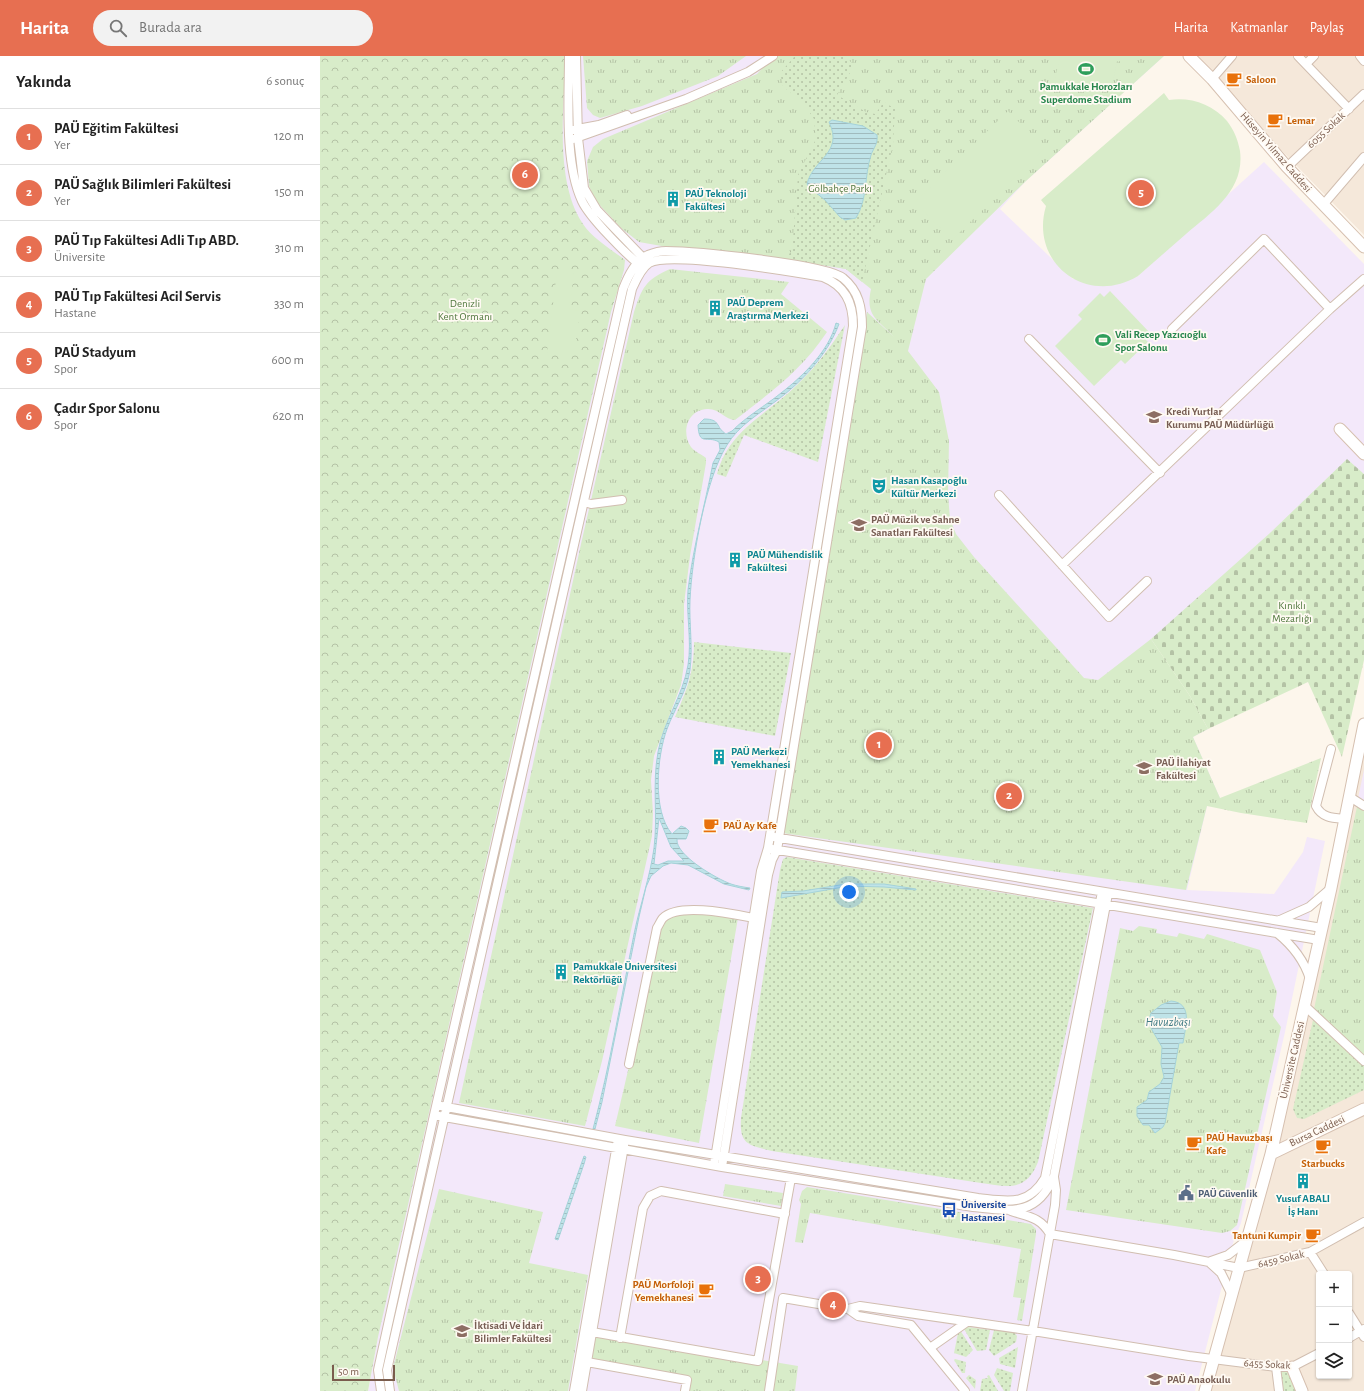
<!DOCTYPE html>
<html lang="tr">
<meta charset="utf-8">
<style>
:root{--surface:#fff;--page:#f2f2f2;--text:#222;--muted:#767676;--line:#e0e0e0;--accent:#e76f51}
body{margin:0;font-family:"Alegreya Sans",sans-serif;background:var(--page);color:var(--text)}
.controls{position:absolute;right:12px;bottom:12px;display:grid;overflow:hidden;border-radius:4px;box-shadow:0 1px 3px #0004}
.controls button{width:36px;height:36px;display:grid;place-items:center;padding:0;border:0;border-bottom:1px solid var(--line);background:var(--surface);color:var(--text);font:20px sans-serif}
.scale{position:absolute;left:12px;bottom:10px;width:63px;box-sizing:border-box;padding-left:4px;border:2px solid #7a5c4d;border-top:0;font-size:11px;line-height:14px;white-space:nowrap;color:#7a5c4d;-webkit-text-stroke:3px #fffaf3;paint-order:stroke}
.you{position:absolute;left:529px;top:836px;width:14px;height:14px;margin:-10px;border:3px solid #fff;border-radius:50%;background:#1a73e8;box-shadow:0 0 0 6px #1a73e833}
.badge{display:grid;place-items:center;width:26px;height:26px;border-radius:50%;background:var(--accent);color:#fff;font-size:13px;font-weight:700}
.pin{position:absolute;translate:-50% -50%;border:2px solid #fff;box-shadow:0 1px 4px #0006}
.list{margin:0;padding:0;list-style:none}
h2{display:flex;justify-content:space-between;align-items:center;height:52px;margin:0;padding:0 16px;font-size:17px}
h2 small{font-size:13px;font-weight:400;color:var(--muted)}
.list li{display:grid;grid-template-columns:26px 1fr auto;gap:12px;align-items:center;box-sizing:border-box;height:56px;padding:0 16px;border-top:1px solid var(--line)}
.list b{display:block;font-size:15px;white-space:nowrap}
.list p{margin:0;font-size:13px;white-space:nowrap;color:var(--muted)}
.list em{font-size:13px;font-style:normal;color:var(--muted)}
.icon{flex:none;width:22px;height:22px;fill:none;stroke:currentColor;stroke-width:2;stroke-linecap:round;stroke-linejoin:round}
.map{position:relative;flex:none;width:1044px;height:1335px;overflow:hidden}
header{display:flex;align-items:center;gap:24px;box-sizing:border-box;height:56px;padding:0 20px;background:var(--accent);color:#fff}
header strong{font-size:19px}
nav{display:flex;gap:22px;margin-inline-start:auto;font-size:14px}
.search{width:280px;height:36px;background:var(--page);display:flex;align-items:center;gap:10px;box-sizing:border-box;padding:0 14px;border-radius:22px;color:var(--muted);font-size:15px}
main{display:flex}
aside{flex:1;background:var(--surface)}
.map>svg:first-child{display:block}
</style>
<header>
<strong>Harita</strong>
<div class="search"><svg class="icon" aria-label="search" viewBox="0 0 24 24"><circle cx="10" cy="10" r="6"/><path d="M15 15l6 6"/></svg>Burada ara</div>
<nav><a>Harita</a><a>Katmanlar</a><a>Paylaş</a></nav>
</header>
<main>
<aside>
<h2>Yakında<small>6 sonuç</small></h2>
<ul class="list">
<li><span class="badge">1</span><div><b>PAÜ Eğitim Fakültesi</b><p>Yer</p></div><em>120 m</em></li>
<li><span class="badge">2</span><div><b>PAÜ Sağlık Bilimleri Fakültesi</b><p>Yer</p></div><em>150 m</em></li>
<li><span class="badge">3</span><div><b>PAÜ Tıp Fakültesi Adli Tıp ABD.</b><p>Üniversite</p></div><em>310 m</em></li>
<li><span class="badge">4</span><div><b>PAÜ Tıp Fakültesi Acil Servis</b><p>Hastane</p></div><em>330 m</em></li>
<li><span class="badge">5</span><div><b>PAÜ Stadyum</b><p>Spor</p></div><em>600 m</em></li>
<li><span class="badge">6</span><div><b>Çadır Spor Salonu</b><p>Spor</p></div><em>620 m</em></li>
</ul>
</aside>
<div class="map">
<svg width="1044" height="1335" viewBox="0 0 1044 1335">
<defs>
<pattern id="grass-tufts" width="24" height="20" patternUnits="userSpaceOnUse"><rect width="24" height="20" fill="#d8ecc9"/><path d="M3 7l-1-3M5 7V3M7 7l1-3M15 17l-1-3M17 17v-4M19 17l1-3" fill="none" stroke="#b4c2a5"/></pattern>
<pattern id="forest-crowns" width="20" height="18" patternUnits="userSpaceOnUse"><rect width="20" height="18" fill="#d8ecc9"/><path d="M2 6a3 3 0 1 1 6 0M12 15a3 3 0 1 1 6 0" fill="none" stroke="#b4c2a5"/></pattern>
<pattern id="cemetery-stones" width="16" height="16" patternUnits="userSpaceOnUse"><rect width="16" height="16" fill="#d8ecc9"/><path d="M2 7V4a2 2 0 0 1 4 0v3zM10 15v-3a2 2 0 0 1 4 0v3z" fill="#b4c2a5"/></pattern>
<pattern id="park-dots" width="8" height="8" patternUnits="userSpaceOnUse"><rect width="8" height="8" fill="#d8ecc9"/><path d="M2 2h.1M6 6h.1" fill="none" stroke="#b4c2a5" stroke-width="1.8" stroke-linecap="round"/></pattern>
<pattern id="water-rules" width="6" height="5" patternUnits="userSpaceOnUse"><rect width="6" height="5" fill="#bfe3e8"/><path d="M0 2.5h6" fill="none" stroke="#a0bbbe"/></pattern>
</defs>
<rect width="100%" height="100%" fill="#fdf6ec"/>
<!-- residential -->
<path fill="#f5e8da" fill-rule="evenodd" d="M 869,0 L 1044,0 L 1044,179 L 892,23 Z
M 1044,683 L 1044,1335 L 885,1335 L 911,1237 L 999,884 ZM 999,1218 L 1029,1218 L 1029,1320 L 999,1320 Z"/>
<!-- education -->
<path fill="#f3e8fa" d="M 0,0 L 844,0 L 706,125 L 680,153 L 753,223 L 818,220 L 944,106 L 1044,208 L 1044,432 L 831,583 L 888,673 L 873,681 L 900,742 L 887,750 L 867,834 L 954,838 L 983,796 L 987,781 L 1005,785 L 965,976 L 921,1167 L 913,1187 L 875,1335 L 48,1335 L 58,1281 Z
M 1044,714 L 1044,746 L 1038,742 Z"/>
<!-- grass -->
<path fill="url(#grass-tufts)" d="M 263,0 L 426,0 L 398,20 L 322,50 L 280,62 L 273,59 L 267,52 Z
M 454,0 L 844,0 L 706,125 L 606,223 L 588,295 L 619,336 L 629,385 L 628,438 L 630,463 L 636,478 L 654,501 L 764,622 L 778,624 L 831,583 L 870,640 L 888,673 L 873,681 L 900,742 L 1001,702 L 987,767 L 921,757 L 887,750 L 866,834 L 462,777 L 511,458 L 547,256 L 574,281 C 557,263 545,260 551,233 L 526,213 L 489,206 L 353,192 L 319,186 L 301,172 L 275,144 L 269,130 L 267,105 L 273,91 L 283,83 L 437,18 Z
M 350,213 L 469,226 L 461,238 L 507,276 C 481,315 451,336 415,364 C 405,364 399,352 387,353 C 367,354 361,377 371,391 C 375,396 381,398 386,402 L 386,407 L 370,500 L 364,548 L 364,608 L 361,629 L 334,700 L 331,724 L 333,757 L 332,780 L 282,1005 L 265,1070 L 139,1047 L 261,488 L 314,256 C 322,232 325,224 350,213 Z
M 1038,746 L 1044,750 L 1044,1002 L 994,953 Z
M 365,853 L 418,862 L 379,1087 L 295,1070 L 344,861 Z
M 819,870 L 837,873 L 836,877 L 857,881 L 859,877 L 884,883 L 887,878 L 940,894 L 957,936 L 953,960 L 961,971 L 917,1169 L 910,1175 L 902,1177 L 746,1154 L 800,872 L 813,875 Z
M 405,1128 L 463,1137 L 461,1150 L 403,1140 Z
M 487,1131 L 711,1168 L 716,1173 L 716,1178 L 702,1265 L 697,1264 L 701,1242 L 693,1241 L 701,1193 L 490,1157 L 483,1187 L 475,1186 L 481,1148 L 479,1144 L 482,1135 Z
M 119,1133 L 223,1156 L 209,1207 L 268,1219 L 248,1335 L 79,1335 L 73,1312 Z
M 272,1276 L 478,1310 L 475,1335 L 365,1335 L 367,1324 L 267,1306 Z"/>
<!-- forest -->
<path fill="url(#forest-crowns)" d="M 0,0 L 246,0 C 244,50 234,125 263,168 C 271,181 292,194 305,204 L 304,214 L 291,256 L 58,1281 L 48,1335 L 0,1335 Z"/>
<!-- cemetery -->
<path fill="url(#cemetery-stones)" d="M 1027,403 L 1044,418 L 1044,604 L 1022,701 L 988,626 L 888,673 L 870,640 L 831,583 L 950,477 Z"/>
<!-- park -->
<path fill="url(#park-dots)" d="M 475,0 L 526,0 L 534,10 L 517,39 L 546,56 L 555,58 L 564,46 L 575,53 L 573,88 L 542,226 L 526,213 L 470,204 L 469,198 L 472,195 L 478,119 L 496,83 L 494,63 L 486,51 L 463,30 L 460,17 Z
M 525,269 L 498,406 L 424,379 L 406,421 L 397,418 C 409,373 447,359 477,329 C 496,311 511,290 525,269 Z
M 374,586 L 471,597 L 455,680 L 355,661 C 367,634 374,616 374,586 Z
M 467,801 L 773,852 L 718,1106 C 706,1136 688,1131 661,1127 L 452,1095 C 429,1089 419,1089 421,1062 L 460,814 L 463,803 Z
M 993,964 L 1044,1009 L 1044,1034 L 984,1063 L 977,1062 L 973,1053 Z
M 648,1271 L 670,1274 L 666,1294 L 657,1295 L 644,1273 Z
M 640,1274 L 653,1294 L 646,1301 L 634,1297 L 638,1277 Z
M 674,1274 L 694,1276 L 697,1280 L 696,1286 L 674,1300 L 669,1294 Z
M 698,1291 L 695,1312 L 680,1308 L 679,1302 Z
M 635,1303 L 646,1306 L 645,1317 L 642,1317 L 634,1304 Z
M 956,1311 L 972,1311 L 982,1335 L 959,1335 Z
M 677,1312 L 693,1317 L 690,1335 L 684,1335 L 674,1319 Z
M 649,1319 L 656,1324 L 655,1333 L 646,1322 Z
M 669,1319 L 678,1335 L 660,1335 L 662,1323 L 668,1322 L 667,1320 Z"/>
<!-- garden -->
<path fill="#d8ecc9" d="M 740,0 L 817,0 L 815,8 L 797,5 L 791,35 L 735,23 Z
M 844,37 L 849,44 C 871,41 892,48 907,65 C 914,74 918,84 920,95 C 925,134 892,156 866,178 C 850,192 834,206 818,220 C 767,251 709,207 726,150 L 721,144 Z
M 688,55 L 725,92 L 632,184 L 595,146 Z
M 237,216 L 254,218 L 249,253 L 260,255 L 254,299 L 227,296 Z
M 790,235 L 830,277 L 824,282 L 828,286 L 805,308 L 801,304 L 774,330 L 735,290 L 762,263 L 758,259 L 780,237 L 784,241 Z"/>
<!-- water -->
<path fill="url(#water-rules)" stroke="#a5d3da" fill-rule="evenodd" d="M 512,64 L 543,70 L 557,79 C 558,88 554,91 551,99 C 544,121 548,142 536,162 L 525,164 L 520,161 L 505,144 L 489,131 L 487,128 C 493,103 524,97 509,66 Z
M 516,267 L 519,268 C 508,298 482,326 456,345 C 439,358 419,369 407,389 C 385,424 372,502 370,544 C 369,567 373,591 370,614 C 367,635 355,652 347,673 C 337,700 332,755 352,778 L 361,770 L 366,772 L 369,775 L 366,783 L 357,783 C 355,799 397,823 411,828 C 417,830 423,831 430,832 L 429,834 L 404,828 L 368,809 L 351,807 L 343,810 L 331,820 L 326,831 L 319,861 L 282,1046 L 275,1073 L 273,1073 C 290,1009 301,943 314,878 C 320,849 330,821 334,792 C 338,760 332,728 338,696 C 343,666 363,640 368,609 C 372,584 366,559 368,534 C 373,491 385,449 393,407 L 400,394 L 399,386 C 387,379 379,391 378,369 L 384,363 C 401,363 395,371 406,378 L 412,375 C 427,360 445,350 461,337 C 483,320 509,295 516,267 ZM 339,762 L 351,791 L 364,805 L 348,805 L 338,809 L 334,808 Z
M 526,828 L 564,828 L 596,833 L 596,834 L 564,831 L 529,830 L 461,842 L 462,836 L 483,835 Z
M 851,945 C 874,947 865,972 863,987 L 859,987 L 845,1067 L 843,1071 L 835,1077 L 829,1069 L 823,1069 L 817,1060 L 817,1051 L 827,1044 L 829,1036 L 840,1028 L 844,1021 L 841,1008 L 842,991 L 828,967 L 831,957 L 841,949 Z
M 264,1100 L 266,1101 L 264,1108 L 238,1184 L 235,1183 Z"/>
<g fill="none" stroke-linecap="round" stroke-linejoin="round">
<defs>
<path id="street" d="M 249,0 C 249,42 244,107 262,145 C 270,162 306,198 321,210
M 256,0 L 258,82 L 264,132 L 277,154 L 327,206
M 978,0 L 1029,53
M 1040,0 L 1044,5
M 986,8 L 994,0
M 892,23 L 912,0
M 252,74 L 279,69 L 307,59
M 253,83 L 366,43 L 428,16 L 453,0
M 967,111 L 1044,38
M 1003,149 L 1044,101
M 852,273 L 944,183 L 1010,253
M 709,283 L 840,417
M 679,439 L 789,561 L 827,525
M 264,446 L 271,448 L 302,444
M 742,509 L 1010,253 L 1044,223
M 1011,693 L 996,750 C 1002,762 1013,762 1025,763
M 1030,741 L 1044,750
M 454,781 C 637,810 819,843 1002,872
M 452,793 L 999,884
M 960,864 L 989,851 L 1010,833
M 957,877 C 972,889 984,904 990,923
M 985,950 L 1044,1005
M 309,1008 L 337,872 C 339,869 341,864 343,862 C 359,846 413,858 434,862
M 121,1050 L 305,1084 L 658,1142 C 687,1145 708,1151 725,1122 L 782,836
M 119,1060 L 402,1111 L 653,1151 C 691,1155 717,1161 734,1120 L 788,838
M 691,1155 C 709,1161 720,1161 730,1178
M 730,1178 L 854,1199 L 919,1212 L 990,1196 L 1044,1166
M 990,1196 L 1004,1218
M 891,1205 L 908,1199 L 926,1185
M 890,1207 L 901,1217 L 911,1237
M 528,1253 L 538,1260 L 591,1269 L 645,1335
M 1029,1257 L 1044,1281
M 272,1276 L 438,1305 L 471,1122
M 300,1282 L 323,1152 L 330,1140 L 341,1135 L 465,1158
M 1029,1282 L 1044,1273
M 610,1292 L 647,1266
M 267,1306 L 367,1324 L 365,1335
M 956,1311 L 959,1335
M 61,1335 L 58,1314 L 114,1059 L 303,233 C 308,220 315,205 328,199 C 333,197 340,195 346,195 C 372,195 508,208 523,222 C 539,235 542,252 542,271 L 457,794 L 452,804 L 448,819 L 402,1111
M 70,1335 L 67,1314 L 312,233 C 316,224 321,212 329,207 C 350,195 474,216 503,221 C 525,230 533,246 533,270 L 448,792 L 441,815 L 394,1109
M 254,1335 L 297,1088
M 262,1335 L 304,1090
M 449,1335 L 463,1242 L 528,1253 L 540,1250 L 713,1275 L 869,1300 L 956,1311 L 972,1311 L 999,1297
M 702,1335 L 735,1149 L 736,1134 L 734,1121"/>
<path id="secondary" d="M 869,0 L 892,23 L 967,111 L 1044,191
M 1020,373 L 1044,398
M 951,1098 L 1044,1053
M 972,1311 L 982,1335
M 885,1335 L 951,1098 L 1011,832 L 1044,668"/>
</defs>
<!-- street casing -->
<use href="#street" stroke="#d1beb0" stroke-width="10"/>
<!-- secondary casing -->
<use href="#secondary" stroke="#d6c0b0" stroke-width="13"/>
<!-- street -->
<use href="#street" stroke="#fff" stroke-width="8"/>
<!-- secondary -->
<use href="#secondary" stroke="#fff" stroke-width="11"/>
</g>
<!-- icons -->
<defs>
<symbol id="stadium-bare" viewBox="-9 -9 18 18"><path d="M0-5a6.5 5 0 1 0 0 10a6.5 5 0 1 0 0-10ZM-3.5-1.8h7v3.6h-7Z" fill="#2e9e5b" stroke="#fffaf3" stroke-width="2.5" paint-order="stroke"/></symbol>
<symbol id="cafe-bare" viewBox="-9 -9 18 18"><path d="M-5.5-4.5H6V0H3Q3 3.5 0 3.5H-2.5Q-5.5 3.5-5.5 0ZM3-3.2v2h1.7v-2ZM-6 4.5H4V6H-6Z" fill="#e8710a" stroke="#fffaf3" stroke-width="2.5" paint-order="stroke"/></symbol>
<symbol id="building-bare" viewBox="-9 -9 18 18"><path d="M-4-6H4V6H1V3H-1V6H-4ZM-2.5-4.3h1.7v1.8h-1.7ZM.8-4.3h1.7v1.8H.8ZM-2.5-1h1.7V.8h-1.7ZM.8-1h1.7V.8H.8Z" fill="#0f9aa8" stroke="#fffaf3" stroke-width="2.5" paint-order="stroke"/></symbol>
<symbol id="university-bare" viewBox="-9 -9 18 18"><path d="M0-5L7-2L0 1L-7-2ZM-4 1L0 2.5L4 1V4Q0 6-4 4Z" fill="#8d6e63" stroke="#fffaf3" stroke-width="2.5" paint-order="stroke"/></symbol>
<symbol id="theatre-bare" viewBox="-9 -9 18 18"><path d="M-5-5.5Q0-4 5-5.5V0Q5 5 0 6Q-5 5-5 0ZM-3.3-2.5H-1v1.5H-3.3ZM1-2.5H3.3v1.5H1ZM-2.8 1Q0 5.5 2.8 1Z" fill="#0f9aa8" stroke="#fffaf3" stroke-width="2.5" paint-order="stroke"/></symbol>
<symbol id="school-bare" viewBox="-9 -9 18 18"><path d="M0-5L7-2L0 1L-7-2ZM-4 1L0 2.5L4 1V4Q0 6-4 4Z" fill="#8d6e63" stroke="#fffaf3" stroke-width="2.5" paint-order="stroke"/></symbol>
<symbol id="civic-bare" viewBox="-9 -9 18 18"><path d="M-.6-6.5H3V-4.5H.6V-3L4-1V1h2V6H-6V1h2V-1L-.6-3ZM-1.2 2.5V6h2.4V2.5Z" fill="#5c6f8a" stroke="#fffaf3" stroke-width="2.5" paint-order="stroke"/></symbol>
<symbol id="bus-bare" viewBox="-9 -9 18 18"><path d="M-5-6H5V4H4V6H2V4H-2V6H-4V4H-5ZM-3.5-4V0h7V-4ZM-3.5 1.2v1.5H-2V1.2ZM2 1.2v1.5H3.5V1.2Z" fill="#1a4fb4" stroke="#fffaf3" stroke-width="2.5" paint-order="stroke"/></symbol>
</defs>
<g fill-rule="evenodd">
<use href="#stadium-bare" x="755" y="2" width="22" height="22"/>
<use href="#cafe-bare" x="903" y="12" width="22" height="22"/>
<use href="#cafe-bare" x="944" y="53" width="22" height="22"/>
<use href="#building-bare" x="342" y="132" width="22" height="22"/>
<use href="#building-bare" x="384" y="241" width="22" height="22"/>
<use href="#stadium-bare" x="772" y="273" width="22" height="22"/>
<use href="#university-bare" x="823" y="350" width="22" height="22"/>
<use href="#theatre-bare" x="548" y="419" width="22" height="22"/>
<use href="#university-bare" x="528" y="458" width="22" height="22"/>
<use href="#building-bare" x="404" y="493" width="22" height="22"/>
<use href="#building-bare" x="388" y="690" width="22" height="22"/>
<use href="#school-bare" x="813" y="701" width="22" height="22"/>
<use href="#cafe-bare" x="380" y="758" width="22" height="22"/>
<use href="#building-bare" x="230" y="905" width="22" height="22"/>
<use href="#cafe-bare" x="863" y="1076" width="22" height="22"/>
<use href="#cafe-bare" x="992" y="1079" width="22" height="22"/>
<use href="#building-bare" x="972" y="1114" width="22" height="22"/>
<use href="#civic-bare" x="855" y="1126" width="22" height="22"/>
<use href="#bus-bare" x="618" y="1143" width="22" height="22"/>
<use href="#cafe-bare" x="982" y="1168" width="22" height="22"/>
<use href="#cafe-bare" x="375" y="1223" width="22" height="22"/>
<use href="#school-bare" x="131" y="1264" width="22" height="22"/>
<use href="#school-bare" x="824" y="1312" width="22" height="22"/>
</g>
<g text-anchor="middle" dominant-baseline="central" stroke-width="3.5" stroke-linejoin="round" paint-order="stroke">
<!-- food labels -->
<g font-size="11" font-weight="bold" fill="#c56008" stroke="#fffaf3" text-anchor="start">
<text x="926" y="23">Saloon</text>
<text x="967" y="64">Lemar</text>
<text x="403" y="769">PAÜ Ay Kafe</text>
<text x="886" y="1081">PAÜ Havuzbaşı<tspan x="886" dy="13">Kafe</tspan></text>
<text x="1003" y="1107" text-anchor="middle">Starbucks</text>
<text x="981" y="1179" text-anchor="end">Tantuni Kumpir</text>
<text x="374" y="1228" text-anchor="end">PAÜ Morfoloji<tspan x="374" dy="13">Yemekhanesi</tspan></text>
</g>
<!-- leisure labels -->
<g font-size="11" font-weight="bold" fill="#27864d" stroke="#fffaf3">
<text x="766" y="30">Pamukkale Horozları<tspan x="766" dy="13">Superdome Stadium</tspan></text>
<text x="795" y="278" text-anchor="start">Vali Recep Yazıcıoğlu<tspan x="795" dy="13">Spor Salonu</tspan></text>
</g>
<!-- street labels -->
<g font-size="11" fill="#7a5c4d" stroke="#fffaf3">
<text transform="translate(1006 74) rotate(-43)">6055 Sokak</text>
<text transform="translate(956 96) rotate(49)">Hüseyin Yılmaz Caddesi</text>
<text transform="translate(972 1004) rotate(-77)">Üniversite Caddesi</text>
<text transform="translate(997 1075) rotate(-25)">Bursa Caddesi</text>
<text transform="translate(961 1203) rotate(-13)">6459 Sokak</text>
<text transform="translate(947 1308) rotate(3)">6455 Sokak</text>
</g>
<!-- park labels -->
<g font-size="11" fill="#537a41" stroke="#fffaf3">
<text x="520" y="132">Gölbahçe Parkı</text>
<text x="145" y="247">Denizli<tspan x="145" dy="13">Kent Ormanı</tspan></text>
<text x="972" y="549">Kınıklı<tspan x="972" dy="13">Mezarlığı</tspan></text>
</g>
<!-- culture labels -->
<g font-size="11" font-weight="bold" fill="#0d838f" stroke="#fffaf3" text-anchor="start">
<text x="365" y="137">PAÜ Teknoloji<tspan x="365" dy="13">Fakültesi</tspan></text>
<text x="407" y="246">PAÜ Deprem<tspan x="407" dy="13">Araştırma Merkezi</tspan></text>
<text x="571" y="424">Hasan Kasapoğlu<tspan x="571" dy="13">Kültür Merkezi</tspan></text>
<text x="427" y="498">PAÜ Mühendislik<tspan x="427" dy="13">Fakültesi</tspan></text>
<text x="411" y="695">PAÜ Merkezi<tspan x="411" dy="13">Yemekhanesi</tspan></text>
<text x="253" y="910">Pamukkale Üniversitesi<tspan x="253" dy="13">Rektörlüğü</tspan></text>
<text x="983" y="1142" text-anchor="middle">Yusuf ABALI<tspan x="983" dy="13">İş Hanı</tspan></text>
</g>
<!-- education labels -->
<g font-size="11" font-weight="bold" fill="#785e54" stroke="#fffaf3" text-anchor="start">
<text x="846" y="355">Kredi Yurtlar<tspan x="846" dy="13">Kurumu PAÜ Müdürlüğü</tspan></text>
<text x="551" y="463">PAÜ Müzik ve Sahne<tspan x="551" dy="13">Sanatları Fakültesi</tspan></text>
<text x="836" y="706">PAÜ İlahiyat<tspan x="836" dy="13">Fakültesi</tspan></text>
<text x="154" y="1269">İktisadi Ve İdari<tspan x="154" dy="13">Bilimler Fakültesi</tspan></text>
<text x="847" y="1323">PAÜ Anaokulu</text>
</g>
<!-- service labels -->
<g font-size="11" font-weight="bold" fill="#4e5e75" stroke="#fffaf3" text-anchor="start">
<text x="878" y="1137">PAÜ Güvenlik</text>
</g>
<!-- transit labels -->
<g font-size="11" font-weight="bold" fill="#164399" stroke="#fffaf3" text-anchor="start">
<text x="641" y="1148">Üniversite<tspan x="641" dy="13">Hastanesi</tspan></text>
</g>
<!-- water labels -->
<g font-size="12" font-style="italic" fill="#437c86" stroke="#fffaf3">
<text x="848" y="966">Havuzbaşı</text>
</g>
</g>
</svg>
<div class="controls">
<button>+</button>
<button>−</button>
<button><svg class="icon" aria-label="layers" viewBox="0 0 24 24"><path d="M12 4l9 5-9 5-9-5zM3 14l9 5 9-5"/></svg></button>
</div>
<div class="scale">50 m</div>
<div class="you"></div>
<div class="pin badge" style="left:559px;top:689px">1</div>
<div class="pin badge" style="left:689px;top:740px">2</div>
<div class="pin badge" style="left:438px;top:1223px">3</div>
<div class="pin badge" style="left:513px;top:1249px">4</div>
<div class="pin badge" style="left:821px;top:137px">5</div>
<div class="pin badge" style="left:205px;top:119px">6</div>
</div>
</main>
